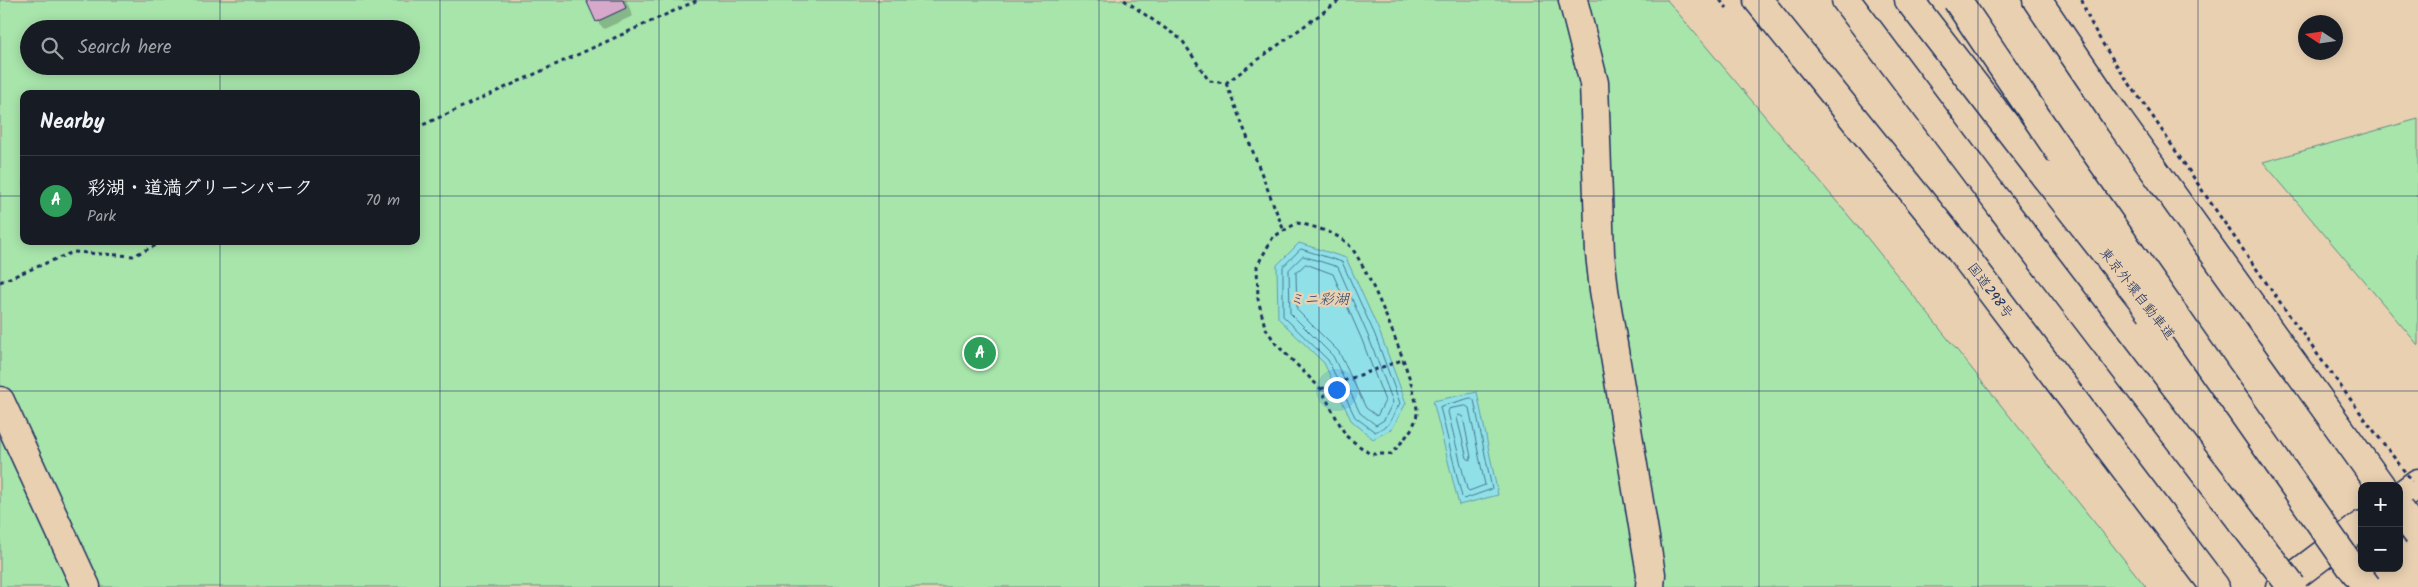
<!DOCTYPE html>
<meta charset="utf-8">
<style>
:root{--surface:#171b24;--page:#20242c;--text:#f1f3f6;--muted:#9ea1a6;--line:#363941;--accent:#1a73e8}
body{margin:0;font-family:Kalam,"Klee One",sans-serif;background:var(--page);color:var(--text)}
.controls{position:absolute;right:15px;bottom:15px;display:grid;overflow:hidden;border-radius:10px;box-shadow:0 2px 12px #0003}
.controls button{width:45px;height:45px;display:grid;place-items:center;padding:0;border:0;border-bottom:1px solid var(--line);background:var(--surface);color:var(--text);font:25px sans-serif}
.compass{position:absolute;left:2298px;top:15px;width:45px;height:45px;border-radius:50%;background:var(--surface);box-shadow:0 2px 12px #0003;rotate:282deg}
.you{position:absolute;left:1336px;top:389px;width:18px;height:18px;margin:-12px;border:4px solid #fff;border-radius:50%;background:#1a73e8;box-shadow:0 0 0 8px #1a73e833}
.badge{display:grid;place-items:center;width:32px;height:32px;border-radius:50%;background:var(--accent);color:#fff;font-size:16px;font-weight:700}
.pin{position:absolute;translate:-50% -50%;border:2px solid #fff;box-shadow:0 1px 5px #0006}
.list{margin:0;padding:0;list-style:none}
h2{display:flex;justify-content:space-between;align-items:center;height:65px;margin:0;padding:0 20px;font-size:21px}
h2 small{font-size:16px;font-weight:400;color:var(--muted)}
.list li{display:grid;grid-template-columns:32px 1fr auto;gap:15px;align-items:center;box-sizing:border-box;height:90px;padding:0 20px;border-top:1px solid var(--line)}
.list b{display:block;font-size:19px;white-space:nowrap}
.list p{margin:0;font-size:16px;white-space:nowrap;color:var(--muted)}
.list em{font-size:16px;font-style:normal;color:var(--muted)}
.icon{flex:none;width:28px;height:28px;fill:none;stroke:currentColor;stroke-width:2;stroke-linecap:round;stroke-linejoin:round}
.map{position:relative;flex:none;width:2418px;height:587px;overflow:hidden}
.search{position:absolute;background:var(--surface);box-shadow:0 2px 12px #0003;left:20px;top:20px;width:400px;height:55px;display:flex;align-items:center;gap:12px;box-sizing:border-box;padding:0 18px;border-radius:28px;color:var(--muted);font-size:19px}
.panel{position:absolute;background:var(--surface);box-shadow:0 2px 12px #0003;left:20px;top:90px;width:400px;height:155px;border-radius:10px}
.map>svg:first-child{display:block}
</style>
<div class="map">
<svg width="2418" height="587" viewBox="0 0 2418 587">
<rect width="100%" height="100%" fill="#e9d0b1"/>
<filter id="ink" filterUnits="userSpaceOnUse"><feTurbulence type="fractalNoise" baseFrequency=".02" numOctaves="2"/><feDisplacementMap in="SourceGraphic" scale="10" xChannelSelector="R" yChannelSelector="G"/><feConvolveMatrix kernelMatrix="1 2 1 2 8 2 1 2 1" color-interpolation-filters="sRGB"/></filter>
<g filter="url(#ink)">
<!-- green -->
<path fill="#a8e5ab" stroke="#628a84" fill-rule="evenodd" d="M 0,0 L 1667,0 L 1869,240 L 2146,587 L 0,587 ZM 29,29 L 411,29 L 411,66 L 29,66 ZM 24,94 L 416,94 L 416,241 L 24,241 Z
M 2418,119 L 2418,345 L 2263,162 Z"/>
<!-- water -->
<path fill="#90e1e7" stroke="#619ab0" d="M 1299,243 L 1346,258 L 1380,333 L 1406,403 L 1392,429 L 1373,439 L 1351,420 L 1324,363 L 1278,318 L 1277,265 Z
M 1477,392 L 1498,495 L 1459,505 L 1433,401 Z"/>
<!-- shadow -->
<path fill="#0003" d="M 587,0 L 626,0 L 633,16 L 604,29 L 597,21 Z"/>
<g fill="none" stroke-linecap="round" stroke-linejoin="round">
<!-- shore -->
<path stroke="#4a7695" stroke-width="1" d="M 1301,249 L 1342,262 L 1375,335 L 1400,403 L 1388,425 L 1375,432 L 1355,417 L 1328,360 L 1283,316 L 1283,267 Z
M 1303,256 L 1338,267 L 1369,338 L 1393,402 L 1384,420 L 1376,425 L 1360,413 L 1333,356 L 1290,313 L 1289,270 Z
M 1306,264 L 1333,274 L 1362,340 L 1385,401 L 1377,416 L 1366,408 L 1339,352 L 1297,310 L 1296,273 Z
M 1471,398 L 1474,400 L 1492,489 L 1464,499 L 1462,497 L 1440,407 Z
M 1466,406 L 1469,408 L 1485,485 L 1469,491 L 1467,489 L 1448,412 L 1449,409 Z
M 1459,415 L 1463,417 L 1471,457 L 1470,460 L 1467,458 L 1457,418 Z"/>
</g>
<!-- building -->
<path fill="#d6a9cb" stroke="#1b2f5e" d="M 586,0 L 623,0 L 626,8 L 596,22 Z"/>
<g fill="none" stroke-linecap="round" stroke-linejoin="round">
<defs>
<path id="minor" d="M 1573,0 L 1594,83 L 1600,254 L 1604,290 L 1651,574 L 1650,587
M 0,401 L 86,587
M 2399,497 L 2418,483
M 2280,587 L 2362,525"/>
<path id="highway" d="M 1758,0 L 1956,245 L 2215,587
M 1846,0 L 2003,209
M 1909,0 L 2045,176
M 2037,0 L 2119,121 L 2381,486"/>
</defs>
<!-- minor casing -->
<use href="#minor" stroke="#1b2f5e" stroke-width="31"/>
<!-- highway casing -->
<use href="#highway" stroke="#1b2f5e" stroke-width="31"/>
<!-- path -->
<path stroke="#1b2f5e" stroke-width="3" stroke-dasharray="4 4" stroke-linecap="butt" d="M 1124,0 L 1182,40 L 1209,81 L 1226,83 L 1340,0
M 1720,0 L 1727,8
M 1226,83 L 1284,231
M 416,128 L 698,0
M 1297,223 C 1313,226 1338,233 1349,245 C 1367,263 1419,389 1417,413 C 1416,428 1400,444 1391,454 L 1370,454 L 1346,436 L 1321,389 L 1276,344 L 1265,327 L 1258,299 L 1257,266 L 1273,237 Z
M 0,282 L 73,252 L 133,256 L 165,241
M 1321,389 L 1402,360"/>
<!-- minor -->
<use href="#minor" stroke="#e9d0b1" stroke-width="28"/>
<!-- highway -->
<use href="#highway" stroke="#e9d0b1" stroke-width="28"/>
<defs>
<path id="highway-bridge" d="M 1957,0 L 2066,161 L 2352,568
M 2045,176 L 2151,311
M 2003,209 L 2292,587
M 2399,510 L 2418,534
M 2341,553 L 2367,587"/>
</defs>
<!-- highway-bridge casing -->
<use href="#highway-bridge" stroke="#1b2f5e" stroke-width="31" stroke-linecap="butt"/>
<!-- path-bridge -->
<path stroke="#1b2f5e" stroke-width="3" stroke-dasharray="4 4" stroke-linecap="butt" d="M 2082,0 C 2091,35 2136,91 2157,123 C 2238,245 2323,365 2412,481"/>
<!-- highway-bridge -->
<use href="#highway-bridge" stroke="#e9d0b1" stroke-width="28"/>
</g>
</g>
<!-- grid -->
<path fill="none" stroke="#1b2f5e" stroke-width="1" stroke-opacity="0.55" d="M 220,0 L 220,29M 440,0 L 440,587M 659,0 L 659,587M 879,0 L 879,587M 1099,0 L 1099,587M 1319,0 L 1319,587M 1539,0 L 1539,587M 1759,0 L 1759,587M 1978,0 L 1978,587M 2198,0 L 2198,587M 220,66 L 220,94M 0,196 L 24,196M 416,196 L 2418,196M 220,241 L 220,587M 0,391 L 2418,391"/>
<g text-anchor="middle" dominant-baseline="central" stroke-width="5" stroke-linejoin="round" paint-order="stroke">
<!-- street labels -->
<g font-size="14" fill="#1b2f5e" stroke="#e9d0b1">
<text transform="translate(1990 291) rotate(53)">国道298号</text>
<text transform="translate(2137 294) rotate(52)">東京外環自動車道</text>
</g>
<!-- water labels -->
<g font-size="15" font-style="italic" fill="#27416c" stroke="#e9d0b1">
<text x="1319" y="300">ミニ彩湖</text>
</g>
</g>
</svg>
<div class="controls">
<button>+</button>
<button>−</button>
</div>
<svg class="compass" viewBox="-18 -18 36 36"><path d="M0-13l5 13h-10z" fill="#e53935"/><path d="M0 13l5-13h-10z" fill="#9ea1a6"/></svg>
<div class="you"></div>
<div class="pin badge" style="left:980px;top:353px;background:#2e9e5b">A</div>
<div class="search"><svg class="icon" aria-label="search" viewBox="0 0 24 24"><circle cx="10" cy="10" r="6"/><path d="M15 15l6 6"/></svg>Search here</div>
<section class="panel">
<h2>Nearby<small></small></h2>
<ul class="list">
<li><span class="badge" style="background:#2e9e5b">A</span><div><b>彩湖・道満グリーンパーク</b><p>Park</p></div><em>70 m</em></li>
</ul>
</section>
</div>
